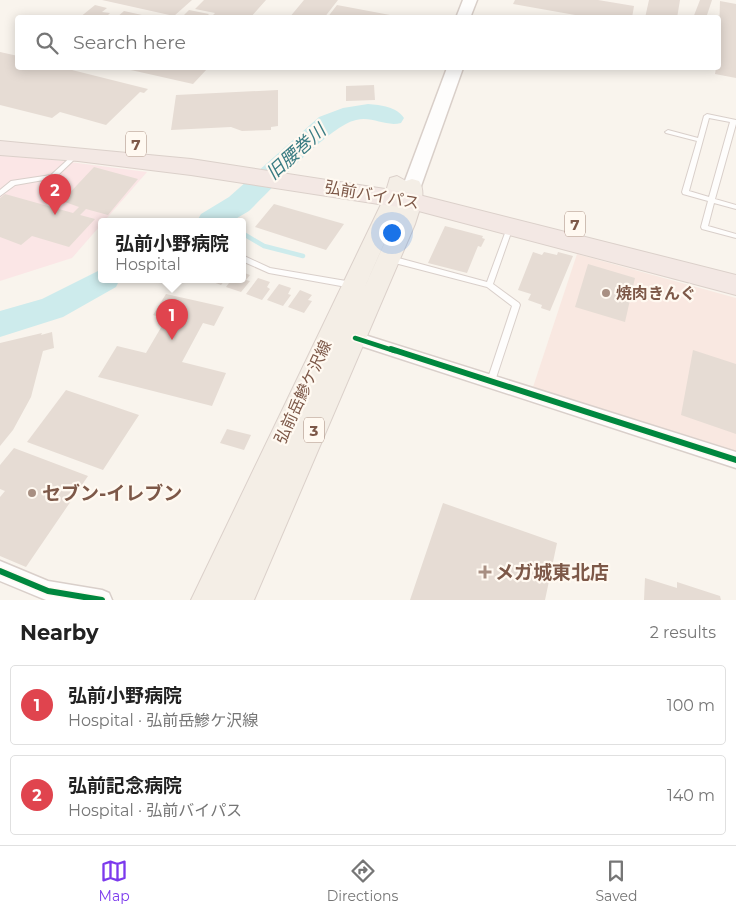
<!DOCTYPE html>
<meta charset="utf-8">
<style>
:root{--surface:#fff;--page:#f6f6f6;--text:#222;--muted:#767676;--line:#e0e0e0;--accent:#7c3aed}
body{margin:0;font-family:Montserrat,"Noto Sans JP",sans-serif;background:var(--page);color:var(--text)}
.you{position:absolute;left:391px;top:232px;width:18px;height:18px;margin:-12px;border:4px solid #fff;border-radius:50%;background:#1a73e8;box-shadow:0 0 0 8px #1a73e833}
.badge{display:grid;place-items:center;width:32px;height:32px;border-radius:50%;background:var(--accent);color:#fff;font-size:16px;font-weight:700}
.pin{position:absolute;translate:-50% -41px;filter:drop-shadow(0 1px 2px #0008)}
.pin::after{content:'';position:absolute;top:26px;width:18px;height:15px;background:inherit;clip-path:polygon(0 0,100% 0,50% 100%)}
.popup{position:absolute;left:98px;top:218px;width:148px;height:65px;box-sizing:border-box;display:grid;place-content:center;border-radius:5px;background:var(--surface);filter:drop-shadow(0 1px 4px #0005);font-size:16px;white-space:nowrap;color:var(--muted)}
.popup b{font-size:19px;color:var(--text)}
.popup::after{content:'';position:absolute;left:50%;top:100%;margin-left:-10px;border:10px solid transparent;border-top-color:var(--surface)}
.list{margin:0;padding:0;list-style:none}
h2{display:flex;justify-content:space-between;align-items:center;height:65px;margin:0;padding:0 20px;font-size:21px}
h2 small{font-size:16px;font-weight:400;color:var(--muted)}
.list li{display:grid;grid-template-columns:32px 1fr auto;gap:15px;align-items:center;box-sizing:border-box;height:80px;margin:0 10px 10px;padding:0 10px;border:1px solid var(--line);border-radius:5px}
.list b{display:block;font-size:19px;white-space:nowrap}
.list p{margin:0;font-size:16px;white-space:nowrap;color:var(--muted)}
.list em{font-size:16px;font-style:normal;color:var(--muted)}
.icon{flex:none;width:28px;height:28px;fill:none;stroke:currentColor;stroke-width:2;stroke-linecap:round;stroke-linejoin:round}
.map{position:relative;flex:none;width:736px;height:600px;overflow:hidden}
.search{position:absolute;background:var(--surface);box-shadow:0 2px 12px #0003;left:15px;right:15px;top:15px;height:55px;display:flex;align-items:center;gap:12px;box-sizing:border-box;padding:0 18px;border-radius:5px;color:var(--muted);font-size:19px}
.sheet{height:245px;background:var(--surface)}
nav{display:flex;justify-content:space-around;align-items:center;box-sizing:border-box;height:70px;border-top:1px solid var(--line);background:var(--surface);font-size:14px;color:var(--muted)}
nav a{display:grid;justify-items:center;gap:2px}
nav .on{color:var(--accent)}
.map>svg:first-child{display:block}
</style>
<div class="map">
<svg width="736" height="600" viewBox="0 0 736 600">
<rect width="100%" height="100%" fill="#f9f4ed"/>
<!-- commercial -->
<path fill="#f9e8e1" d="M 577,254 L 736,298 L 736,451 L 533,387 Z"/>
<!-- medical -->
<path fill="#fbe6e6" d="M 0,156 L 31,157 L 147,172 L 72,258 L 0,281 Z"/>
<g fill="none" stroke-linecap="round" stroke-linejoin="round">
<!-- stream -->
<path stroke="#cdebec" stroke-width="4.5" d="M 216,218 L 221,221
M 242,233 L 264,246 L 303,256"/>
<!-- river -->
<path fill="#cdebec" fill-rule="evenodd" d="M 368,104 C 381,105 397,107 404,118 L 401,123 C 385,127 373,116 356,120 C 329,126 272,189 249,211 L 232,221 L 197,221 L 201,214 L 229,197 L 319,117 L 343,108 Z
M 102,269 L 102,279 L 120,279 L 116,287 L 63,317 L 0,337 L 0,311 L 42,299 Z"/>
</g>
<!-- building -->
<path fill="#e6dcd4" d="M 102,0 L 192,0 L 174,16 Z
M 204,0 L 266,0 L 250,18 L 210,18 L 215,13 L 195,9 Z
M 304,0 L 338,0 L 324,18 L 289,18 Z
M 515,0 L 598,0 L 634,6 L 632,18 L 592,18 L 513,4 Z
M 649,0 L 680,0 L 677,18 L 645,18 Z
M 700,0 L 712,0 L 706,18 L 693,18 Z
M 720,1 L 736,4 L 736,78 L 715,74 L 716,68 L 718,68 Z
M 95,5 L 107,8 L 102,12 L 110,13 L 105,18 L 79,18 Z
M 337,5 L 390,15 L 389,18 L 327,18 Z
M 189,10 L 209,14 L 205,18 L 181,18 Z
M 124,11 L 151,17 L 151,18 L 116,18 Z
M 0,52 L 18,56 L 18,68 L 64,68 L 148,89 L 144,93 L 140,92 L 106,125 L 60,112 L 52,118 L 0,105 Z
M 122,68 L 208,68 L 193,84 Z
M 374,85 L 375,100 L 346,101 L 346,86 Z
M 278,90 L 278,126 L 271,127 L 271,130 L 242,131 L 231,127 L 171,130 L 176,95 Z
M 94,167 L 138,179 L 108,215 L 86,209 L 80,215 L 95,219 L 69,247 L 32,236 L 21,245 L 0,237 L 0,198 L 5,194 L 73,213 L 79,207 L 62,201 Z
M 274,204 L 344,224 L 326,250 L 255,227 Z
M 445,226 L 483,236 L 482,238 L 485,239 L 481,247 L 478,246 L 467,273 L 428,263 Z
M 533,252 L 542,255 L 544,252 L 557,255 L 558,252 L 573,256 L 550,311 L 541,308 L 542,305 L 528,300 L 531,294 L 518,290 Z
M 588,264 L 635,278 L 625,322 L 575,307 Z
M 242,272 L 250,275 L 246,280 L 250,281 L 241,292 L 226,287 L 232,279 L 242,279 Z
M 258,278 L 270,282 L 267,287 L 270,289 L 262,300 L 246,294 Z
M 205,279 L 226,279 L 221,285 Z
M 279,284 L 291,288 L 288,294 L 291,295 L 283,306 L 267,300 Z
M 300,290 L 312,295 L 308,300 L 312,301 L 304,313 L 288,307 Z
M 166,294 L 224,307 L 214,326 L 203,323 L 182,362 L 226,373 L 212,406 L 98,377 L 117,346 L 146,353 L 166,319 L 153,315 Z
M 52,332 L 54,348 L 43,351 L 31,397 L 13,430 L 0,446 L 0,343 L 42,333 L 41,335 Z
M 693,350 L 736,364 L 736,434 L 681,415 Z
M 66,390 L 139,415 L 103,470 L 27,442 Z
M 227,429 L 251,435 L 244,450 L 220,443 Z
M 14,448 L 88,476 L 26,567 L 0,556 L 0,497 L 5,491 L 0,489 L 0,465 Z
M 443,503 L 557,543 L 545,600 L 410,600 Z
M 645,578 L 677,588 L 677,582 L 720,596 L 721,600 L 644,600 Z"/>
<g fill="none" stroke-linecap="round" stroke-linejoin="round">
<defs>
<path id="lane" d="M 707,114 L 736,120 L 736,124 L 715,199 L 736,205 L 736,209 L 714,203 L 708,226 L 736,234 L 736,238 L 702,229 L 701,227 L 708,201 L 683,194 L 682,192 L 697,141 L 666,133 L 665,132 L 668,130 L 698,138 L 704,116 ZM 709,118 L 730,122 L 709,197 L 689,191 Z
M 77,152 L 80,154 L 79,155 L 55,178 L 15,185 L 0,196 L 0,190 L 11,181 L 51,175 L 75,153 Z
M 508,225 L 510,225 L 513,227 L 493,284 L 519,303 L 520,305 L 495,381 L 494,383 L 491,384 L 488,383 L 487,381 L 512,306 L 487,287 L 391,262 L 387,259 L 391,256 L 487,282 Z
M 242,255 L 270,268 L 352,282 L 356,285 L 352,288 L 269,273 L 242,261 Z"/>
<path id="street" d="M 355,332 L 736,452 L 736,468 L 349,342 L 347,338 L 349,334 Z
M 0,561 L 48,581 L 102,590 L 109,593 L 112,600 L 46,600 L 0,581 Z"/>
<path id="secondary" d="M 463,0 L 477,0 L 470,18 L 456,18 Z
M 447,68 L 463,68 L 421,186 L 419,190 L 412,192 L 405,190 L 403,186 Z"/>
<path id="primary" d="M 397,176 L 406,181 L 412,179 L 419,181 C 427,193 419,211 415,224 L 254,600 L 191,600 L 384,198 L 390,178 ZM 394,221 L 393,224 L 363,291 Z"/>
<path id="highway" d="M 0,141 L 191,159 L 411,193 L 736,275 L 736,295 L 411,209 L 191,175 L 78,161 L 0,155 Z"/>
</defs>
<!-- lane casing -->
<use href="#lane" stroke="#d9cfca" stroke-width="2"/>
<!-- street casing -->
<use href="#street" stroke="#d9cfca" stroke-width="3"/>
<!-- secondary casing -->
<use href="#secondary" stroke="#d9cfc9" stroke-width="3"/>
<!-- primary casing -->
<use href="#primary" stroke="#dbd0ca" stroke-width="2"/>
<!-- highway casing -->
<use href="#highway" stroke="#dbd0ca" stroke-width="2"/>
<!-- lane -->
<use href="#lane" fill="#fefdfc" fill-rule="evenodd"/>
<!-- street -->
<use href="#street" fill="#fefdfc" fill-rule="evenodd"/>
<!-- secondary -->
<use href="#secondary" fill="#fefdfc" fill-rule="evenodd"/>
<!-- primary -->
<use href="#primary" fill="#f4eee6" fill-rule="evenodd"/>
<!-- highway -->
<use href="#highway" fill="#f3e8e4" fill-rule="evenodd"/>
<defs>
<path id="cycleway-far1" d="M 355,338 L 395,351"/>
<path id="cycleway" d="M 391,349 L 736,460
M 0,571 L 48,591 L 102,600"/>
</defs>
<!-- cycleway-far1 casing -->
<use href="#cycleway-far1" stroke="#fff9f1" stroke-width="8"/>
<!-- cycleway casing -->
<use href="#cycleway" stroke="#fff9f1" stroke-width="9"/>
<!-- cycleway-far1 -->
<use href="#cycleway-far1" stroke="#00873e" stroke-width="4.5"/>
<!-- cycleway -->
<use href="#cycleway" stroke="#00873e" stroke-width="6"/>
</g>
<!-- markers -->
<g fill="#a88f82" stroke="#fff9f1" stroke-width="2">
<circle cx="606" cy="293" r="5"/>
<circle cx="32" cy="493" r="5"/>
<path d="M482.5 564.5h5v5h5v5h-5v5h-5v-5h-5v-5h5z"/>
</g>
<g text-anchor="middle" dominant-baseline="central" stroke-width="4.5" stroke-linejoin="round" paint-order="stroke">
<!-- shield labels -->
<g fill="#fff9f1" stroke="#a4887b" stroke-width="1">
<rect x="126" y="131.5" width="20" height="25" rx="4"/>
<rect x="565" y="211.5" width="20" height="25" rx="4"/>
<rect x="304" y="417.5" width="20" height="25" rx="4"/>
</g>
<g font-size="15" font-weight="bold" fill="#7d5848">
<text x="136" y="144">7</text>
<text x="575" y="224">7</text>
<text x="314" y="430">3</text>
</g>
<!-- street labels -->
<g font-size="16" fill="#7d5848" stroke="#fff9f1">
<text transform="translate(372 195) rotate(10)">弘前バイパス</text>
<text transform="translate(303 392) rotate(-65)">弘前岳鰺ケ沢線</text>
</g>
<!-- poi labels -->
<g font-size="16" font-weight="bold" fill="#7d5848" stroke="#fff9f1" text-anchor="start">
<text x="616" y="293">焼肉きんぐ</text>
</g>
<!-- water labels -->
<g font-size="18" font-style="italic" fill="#3a7c83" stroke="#fff9f1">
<text transform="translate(296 152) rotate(-42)">旧腰巻川</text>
</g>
<!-- near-poi labels -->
<g font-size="19" font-weight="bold" fill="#7d5848" stroke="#fff9f1" text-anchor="start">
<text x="42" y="493">セブン-イレブン</text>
<text x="495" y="572">メガ城東北店</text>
</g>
</g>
</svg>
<div class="you"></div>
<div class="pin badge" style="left:172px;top:340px;background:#e0444e">1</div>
<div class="popup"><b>弘前小野病院</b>Hospital</div>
<div class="pin badge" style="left:55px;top:215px;background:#e0444e">2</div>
<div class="search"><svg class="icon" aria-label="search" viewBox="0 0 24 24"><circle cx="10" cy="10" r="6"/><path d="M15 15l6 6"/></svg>Search here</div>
</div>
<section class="sheet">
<h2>Nearby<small>2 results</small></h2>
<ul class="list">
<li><span class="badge" style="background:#e0444e">1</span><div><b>弘前小野病院</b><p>Hospital · 弘前岳鰺ケ沢線</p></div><em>100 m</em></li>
<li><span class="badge" style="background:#e0444e">2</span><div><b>弘前記念病院</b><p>Hospital · 弘前バイパス</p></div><em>140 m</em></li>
</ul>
</section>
<nav>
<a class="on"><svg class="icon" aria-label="map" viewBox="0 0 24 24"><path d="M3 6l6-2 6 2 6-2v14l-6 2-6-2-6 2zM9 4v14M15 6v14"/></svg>Map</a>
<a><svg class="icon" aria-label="directions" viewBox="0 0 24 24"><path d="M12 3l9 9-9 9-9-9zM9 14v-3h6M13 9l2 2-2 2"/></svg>Directions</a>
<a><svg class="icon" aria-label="saved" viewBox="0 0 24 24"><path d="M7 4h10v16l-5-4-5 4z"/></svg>Saved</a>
</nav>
